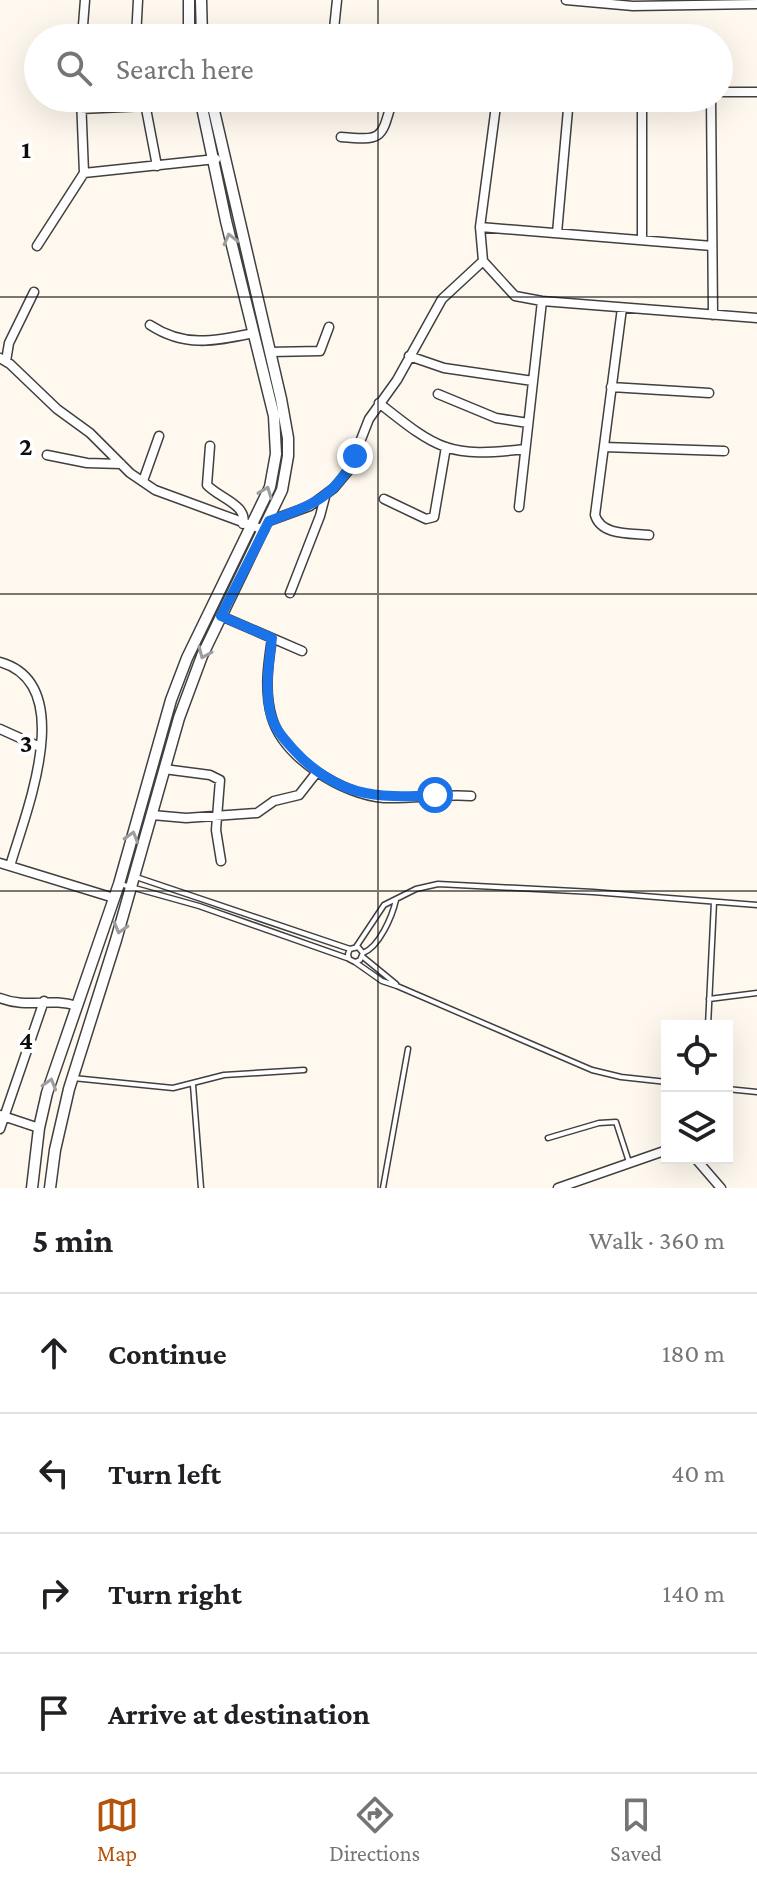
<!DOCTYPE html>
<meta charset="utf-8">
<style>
:root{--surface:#fff;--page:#f6f6f6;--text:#202124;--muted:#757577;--line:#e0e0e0;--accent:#b45309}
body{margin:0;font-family:"Crimson Pro",serif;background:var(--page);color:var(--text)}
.controls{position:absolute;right:24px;bottom:24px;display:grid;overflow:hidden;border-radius:0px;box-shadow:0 8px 32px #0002}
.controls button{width:72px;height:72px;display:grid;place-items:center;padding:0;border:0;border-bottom:2px solid var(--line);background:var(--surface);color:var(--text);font:40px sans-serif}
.stop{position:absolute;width:24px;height:24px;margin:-18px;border:6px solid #1a73e8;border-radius:50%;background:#fff}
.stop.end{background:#1a73e8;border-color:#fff;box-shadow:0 2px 8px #0008}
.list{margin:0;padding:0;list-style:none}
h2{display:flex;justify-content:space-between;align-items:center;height:104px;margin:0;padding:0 32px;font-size:34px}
h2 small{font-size:26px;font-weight:400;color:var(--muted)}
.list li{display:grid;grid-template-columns:52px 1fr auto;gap:24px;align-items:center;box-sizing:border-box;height:120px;padding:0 32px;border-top:2px solid var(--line)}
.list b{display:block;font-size:30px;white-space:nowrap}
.list em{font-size:26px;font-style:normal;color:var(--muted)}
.icon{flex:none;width:44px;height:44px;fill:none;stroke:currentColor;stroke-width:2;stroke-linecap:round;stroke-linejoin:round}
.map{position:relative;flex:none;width:757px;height:1188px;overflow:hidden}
.search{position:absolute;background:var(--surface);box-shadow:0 8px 32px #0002;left:24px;right:24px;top:24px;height:88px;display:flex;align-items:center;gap:20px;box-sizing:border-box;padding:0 28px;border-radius:44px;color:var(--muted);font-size:30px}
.sheet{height:584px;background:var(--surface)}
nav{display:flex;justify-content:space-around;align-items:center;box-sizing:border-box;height:112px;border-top:2px solid var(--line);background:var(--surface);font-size:22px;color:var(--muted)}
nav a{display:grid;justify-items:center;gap:4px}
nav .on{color:var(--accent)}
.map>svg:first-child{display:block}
</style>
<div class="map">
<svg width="757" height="1188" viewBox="0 0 757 1188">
<rect width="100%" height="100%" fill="#fff8ee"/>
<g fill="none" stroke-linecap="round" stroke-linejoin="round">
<defs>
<path id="service" d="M 136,877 L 350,949 L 358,947 L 363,953 L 360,960 L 355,962 L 349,959 L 348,954 L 350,949
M 120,884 L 199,906 L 347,958
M 356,947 L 384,905 L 416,889 L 438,884 L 593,892 L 757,905
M 363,953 C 379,947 392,917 396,900
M 363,957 L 396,984
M 355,962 L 382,981 L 397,986 L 592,1070 L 621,1077 L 667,1082
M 709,999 L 757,993
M 708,1026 L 714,902
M 73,1078 L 173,1088 L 224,1075 L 304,1070
M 193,1085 L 201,1188
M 727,1089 L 757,1092
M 548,1138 L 599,1123 L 616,1122 L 629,1162
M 383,1188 L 408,1049"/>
<path id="minor" d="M 337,0 L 334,29 L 339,38
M 566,0 L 633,6 L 757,4
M 82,38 L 85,0
M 136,38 L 138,0
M 719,92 L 757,92
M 81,98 L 84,173
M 144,98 L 157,166
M 497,98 L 480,227 L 483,261 L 515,296 L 542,301 L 757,318
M 711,98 L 713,315
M 80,109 L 146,106
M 341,137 C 385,141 381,138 393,98
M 480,227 L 712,246
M 557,233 L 569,98
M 642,240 L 642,98
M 37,246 L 84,173 L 216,159
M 622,308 L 595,515 C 601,536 631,533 649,535
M 150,325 C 185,348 215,341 254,333
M 270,352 L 320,351 L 329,327
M 409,356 L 444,368 L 533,381
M 0,358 L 10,364 L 57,409 L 90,433 L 130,473 L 155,490 L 264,530
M 6,361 L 9,343 L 34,292
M 611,387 L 709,393
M 438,394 L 496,418 L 528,423
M 379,403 C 438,450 449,458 525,449
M 210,446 L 207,485 C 219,498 248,505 243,524
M 604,447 L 724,451
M 47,455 L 87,463 L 121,464
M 143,481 L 159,436
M 384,499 L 426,519 L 434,517 L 446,447
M 519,507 L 542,301
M 269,521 L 310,506 L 334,488 L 349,470 L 369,419 L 397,380 L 442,299 L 483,261
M 290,593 L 320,516 L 325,497
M 221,616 L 302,651
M 272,638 C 268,665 264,691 272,718 C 284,758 343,795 384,798 C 413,799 442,794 471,796
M 0,662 C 79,684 25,814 10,866
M 0,729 L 40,747
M 164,769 L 210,775 L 220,780 L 216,830 L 221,861
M 152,815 L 186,818 L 257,813 L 274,801 L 299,795 L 317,772
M 0,863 L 114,898
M 0,998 C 28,1009 49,997 77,1006
M 0,1115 L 39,1128
M 0,1129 L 44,1001
M 695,1158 L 721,1188
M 558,1188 L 667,1150"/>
<path id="tertiary" d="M 189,0 L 189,38
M 201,0 L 202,38
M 32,1188 L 39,1128 L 47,1093 L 119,884 L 171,700 L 187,658 L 270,487 L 276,454 L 274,416 L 226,221 L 200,98
M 50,1188 L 55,1150 L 69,1089 L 116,940 L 179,718 L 202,656 L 282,490 L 288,456 L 288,438 L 281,399 L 211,98"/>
</defs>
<!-- service casing -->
<use href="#service" stroke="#404040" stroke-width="7"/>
<!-- minor casing -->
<use href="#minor" stroke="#404040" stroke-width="11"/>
<!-- tertiary casing -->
<use href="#tertiary" stroke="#404040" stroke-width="13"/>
<!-- service -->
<use href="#service" stroke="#fff" stroke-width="4"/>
<!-- minor -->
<use href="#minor" stroke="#fff" stroke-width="8"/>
<!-- tertiary -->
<use href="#tertiary" stroke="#fff" stroke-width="10"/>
</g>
<!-- one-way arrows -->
<defs><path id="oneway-chevron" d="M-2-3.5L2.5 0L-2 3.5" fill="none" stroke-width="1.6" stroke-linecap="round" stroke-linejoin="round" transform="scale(2)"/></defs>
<g stroke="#9e9e9e">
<use href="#oneway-chevron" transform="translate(230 239) rotate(-104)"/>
<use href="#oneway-chevron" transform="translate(266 492) rotate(-69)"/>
<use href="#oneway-chevron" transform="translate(204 653) rotate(113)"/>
<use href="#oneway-chevron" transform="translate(132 837) rotate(-74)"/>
<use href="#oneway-chevron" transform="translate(120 928) rotate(106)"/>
<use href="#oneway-chevron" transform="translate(50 1084) rotate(-73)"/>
</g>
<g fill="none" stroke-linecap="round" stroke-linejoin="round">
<!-- route -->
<path stroke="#1a73e8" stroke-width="10" d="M 355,456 C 335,498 310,506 269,521 L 221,616 L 272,638 C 269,663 265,687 270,712 C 274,728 283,738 293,749 C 336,796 374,799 435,795"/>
</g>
<!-- grid -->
<path fill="none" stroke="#0d0d0d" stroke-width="2" stroke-opacity="0.55" d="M 378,0 L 378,38M 378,98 L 378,1188M 0,297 L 757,297M 0,594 L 757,594M 0,891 L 757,891"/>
<g font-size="26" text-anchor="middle" font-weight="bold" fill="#0d0d0d" stroke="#fff" stroke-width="8" stroke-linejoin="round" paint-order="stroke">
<text x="26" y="158">1</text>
<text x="26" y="455">2</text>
<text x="26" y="752">3</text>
<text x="26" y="1049">4</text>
</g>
</svg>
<div class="controls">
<button><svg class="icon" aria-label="locate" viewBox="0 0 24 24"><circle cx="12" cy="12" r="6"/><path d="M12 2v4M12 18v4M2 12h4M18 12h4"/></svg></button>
<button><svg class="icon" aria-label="layers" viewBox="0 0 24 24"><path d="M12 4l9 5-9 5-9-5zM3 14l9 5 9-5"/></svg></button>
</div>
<div class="stop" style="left:435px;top:795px"></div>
<div class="stop end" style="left:355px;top:456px"></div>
<div class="search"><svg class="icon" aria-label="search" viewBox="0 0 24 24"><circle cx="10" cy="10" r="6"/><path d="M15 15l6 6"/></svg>Search here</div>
</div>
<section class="sheet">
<h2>5 min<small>Walk · 360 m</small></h2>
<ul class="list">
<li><svg class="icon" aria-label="ahead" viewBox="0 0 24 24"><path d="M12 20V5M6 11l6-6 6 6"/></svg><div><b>Continue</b></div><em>180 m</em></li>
<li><svg class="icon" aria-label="left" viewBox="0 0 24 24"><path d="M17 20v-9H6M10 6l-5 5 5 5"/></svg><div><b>Turn left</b></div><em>40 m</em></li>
<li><svg class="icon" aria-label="right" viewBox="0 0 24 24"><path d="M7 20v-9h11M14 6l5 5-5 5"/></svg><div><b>Turn right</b></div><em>140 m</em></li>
<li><svg class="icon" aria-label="arrive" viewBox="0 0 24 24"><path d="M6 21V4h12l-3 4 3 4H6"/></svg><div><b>Arrive at destination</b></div></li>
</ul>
</section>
<nav>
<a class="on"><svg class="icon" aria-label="map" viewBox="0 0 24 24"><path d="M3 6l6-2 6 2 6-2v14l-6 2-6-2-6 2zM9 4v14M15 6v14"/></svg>Map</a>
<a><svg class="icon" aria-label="directions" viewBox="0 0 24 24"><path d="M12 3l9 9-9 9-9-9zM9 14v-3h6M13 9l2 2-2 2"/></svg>Directions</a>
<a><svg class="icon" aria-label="saved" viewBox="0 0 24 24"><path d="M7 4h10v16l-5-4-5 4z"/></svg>Saved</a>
</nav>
